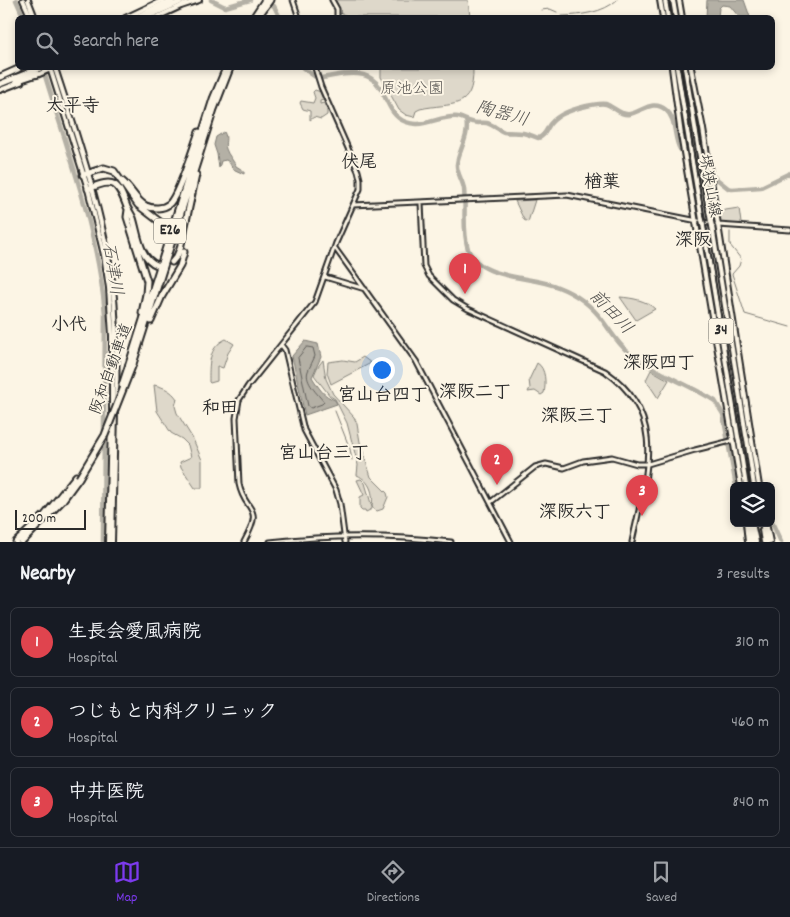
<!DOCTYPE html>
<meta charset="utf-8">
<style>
:root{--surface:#171b24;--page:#20242c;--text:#f1f3f6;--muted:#9ea1a6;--line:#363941;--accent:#7c3aed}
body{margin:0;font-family:Dekko,"Klee One",sans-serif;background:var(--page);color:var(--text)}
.controls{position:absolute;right:15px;bottom:15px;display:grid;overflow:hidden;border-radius:8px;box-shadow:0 2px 8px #0003}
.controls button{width:45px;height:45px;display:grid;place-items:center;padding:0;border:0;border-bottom:1px solid var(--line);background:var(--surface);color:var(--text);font:25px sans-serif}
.scale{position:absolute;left:15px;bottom:12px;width:71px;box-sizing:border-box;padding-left:5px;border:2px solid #2b2b2b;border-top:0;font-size:14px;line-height:18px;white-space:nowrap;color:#2b2b2b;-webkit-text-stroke:4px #fcf5e5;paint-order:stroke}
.you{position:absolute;left:381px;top:369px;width:18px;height:18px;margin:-12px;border:4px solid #fff;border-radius:50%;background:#1a73e8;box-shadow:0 0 0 8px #1a73e833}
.badge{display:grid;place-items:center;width:32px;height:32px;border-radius:50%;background:var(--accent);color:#fff;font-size:16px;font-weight:700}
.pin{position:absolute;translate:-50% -41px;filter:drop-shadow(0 1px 2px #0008)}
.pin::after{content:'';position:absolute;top:26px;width:18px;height:15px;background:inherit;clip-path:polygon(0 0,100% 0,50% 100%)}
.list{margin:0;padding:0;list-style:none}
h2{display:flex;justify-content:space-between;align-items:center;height:65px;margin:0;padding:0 20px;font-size:21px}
h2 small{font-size:16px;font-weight:400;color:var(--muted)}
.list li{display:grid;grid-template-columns:32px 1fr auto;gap:15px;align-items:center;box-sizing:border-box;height:70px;margin:0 10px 10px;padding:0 10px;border:1px solid var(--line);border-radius:8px}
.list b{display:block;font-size:19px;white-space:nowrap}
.list p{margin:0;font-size:16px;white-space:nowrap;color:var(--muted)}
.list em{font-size:16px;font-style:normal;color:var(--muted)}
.icon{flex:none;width:28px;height:28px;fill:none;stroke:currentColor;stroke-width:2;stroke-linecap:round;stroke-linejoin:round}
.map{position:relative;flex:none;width:790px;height:542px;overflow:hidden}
.search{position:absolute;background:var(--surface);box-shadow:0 2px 8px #0003;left:15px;right:15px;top:15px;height:55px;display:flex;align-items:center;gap:12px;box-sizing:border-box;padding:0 18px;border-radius:8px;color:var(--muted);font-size:19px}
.sheet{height:305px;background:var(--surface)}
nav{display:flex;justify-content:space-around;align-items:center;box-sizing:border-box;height:70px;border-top:1px solid var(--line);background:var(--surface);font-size:14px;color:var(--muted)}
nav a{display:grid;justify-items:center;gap:2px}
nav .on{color:var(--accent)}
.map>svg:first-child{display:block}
</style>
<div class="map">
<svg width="790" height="542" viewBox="0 0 790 542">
<rect width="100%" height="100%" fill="#fcf5e5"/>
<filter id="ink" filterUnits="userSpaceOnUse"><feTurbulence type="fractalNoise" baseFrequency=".02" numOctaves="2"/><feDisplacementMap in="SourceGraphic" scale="10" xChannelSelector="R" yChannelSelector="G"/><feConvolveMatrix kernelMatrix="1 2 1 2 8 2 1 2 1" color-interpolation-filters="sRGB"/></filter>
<g filter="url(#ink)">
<!-- green -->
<path fill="#ded8ca" stroke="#84827a" d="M 334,0 L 468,0 L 470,17 L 351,17 L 339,13 Z
M 381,68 L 473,68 C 474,112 451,102 420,109 L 416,111 L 414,117 L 406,115 L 399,110 L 381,77 Z
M 315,90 L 321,92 L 324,100 L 320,101 L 320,104 L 324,103 L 325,106 L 327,105 L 327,115 L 321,119 L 314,117 L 310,120 L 310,111 L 303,109 L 300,103 L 301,101 L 313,103 L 315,98 L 313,92 Z
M 535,200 L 528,222 L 524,220 L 515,201 Z
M 739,208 L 741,223 L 740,225 L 723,224 L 721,222 L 719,211 Z
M 464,255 L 477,269 L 468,283 L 450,265 Z
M 620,297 C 632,298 646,300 655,309 L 636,320 Z
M 226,339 L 234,344 L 228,353 L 223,368 L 217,366 L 217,381 L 210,383 L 209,382 C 209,365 208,347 226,339 Z
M 363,357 L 371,363 L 331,384 L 327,373 L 328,362 L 343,360 L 355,362 Z
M 323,360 L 326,379 L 333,394 L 354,417 L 357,424 L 360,442 L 371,477 L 387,493 L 388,497 L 383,509 L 377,511 L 372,507 C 374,493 370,481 357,475 L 358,465 L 347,423 L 335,399 L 330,396 L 314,375 L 317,368 Z
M 537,363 C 546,368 546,384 544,393 L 541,395 L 535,391 L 528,392 L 530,388 L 529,380 Z
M 651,370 L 669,380 L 658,398 L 646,380 Z
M 154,385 C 164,387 172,391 177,399 L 175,406 L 177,413 L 193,439 L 202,460 L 202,488 L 195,488 L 181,467 L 180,462 L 191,457 L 188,445 L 182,439 L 171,433 L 157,411 Z
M 361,479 L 365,483 L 372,507 L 372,509 L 366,512 L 365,510 L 362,510 L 360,508 L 360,497 L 364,495 L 357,480 Z"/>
<!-- water -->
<path fill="#b4b0a5" stroke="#7d7b74" d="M 707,0 L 744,0 L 750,17 L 739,17 L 730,6 L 722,5 L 719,8 L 718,17 L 706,17 Z
M 224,132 C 228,138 224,143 226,149 C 228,155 233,160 236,166 L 244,171 L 244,174 L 233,169 L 229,162 L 226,160 L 221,161 L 219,168 L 217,154 L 214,145 L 216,137 Z
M 305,341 L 318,344 L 321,357 L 312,377 C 319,388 323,396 335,400 L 337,404 L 305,415 L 292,356 Z"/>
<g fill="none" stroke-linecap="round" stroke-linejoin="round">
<!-- shore -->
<path stroke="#62605c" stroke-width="1" d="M 307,347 L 313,348 L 315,356 C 313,361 310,366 308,371 C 304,382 318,394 324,402 L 322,404 L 311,408 L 308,406 L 298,358 Z"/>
<!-- stream -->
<path stroke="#7d7b74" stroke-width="1" d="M 541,10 L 550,9 L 557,12
M 562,16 C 581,15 603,13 617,0
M 730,232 L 730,245 L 741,259 L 739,266 L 732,274 L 745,314 L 790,327
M 335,411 L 350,449 L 352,460"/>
<!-- river -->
<path stroke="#b4b0a5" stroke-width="4.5" d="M 16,0 L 24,18
M 211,0 L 225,7 L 250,0
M 267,2 L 274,6 L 280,18
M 303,68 L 314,76 L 320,78 C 332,77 345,72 358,74 C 389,77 381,113 406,122 C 423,129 440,115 458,117 C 463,118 467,121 472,122 C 477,124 482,122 487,123 C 494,125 498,130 504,132 C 510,133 517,132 523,133 C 528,134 533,136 538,138 C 545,136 546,130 550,124 C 553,120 560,115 565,113 C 573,109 598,102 606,104 C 614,107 621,116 630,114 C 643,111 653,99 666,110 C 677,119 673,137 680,149
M 43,69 C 67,150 98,229 105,314 L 103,542
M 466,120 C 470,136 459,149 457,164 C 456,172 463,181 464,189 C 466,208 462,231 468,249 C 480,281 531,275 558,287 C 576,294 592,306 603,321 C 611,332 618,344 629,353 C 653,372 689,384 715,401 L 723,414 L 736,486
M 713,176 L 728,188 L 732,189 L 761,187 L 790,173
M 771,520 L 781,542"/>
<!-- highway-tunnel -->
<path stroke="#d2cdc0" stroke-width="5" stroke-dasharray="5 2.5" stroke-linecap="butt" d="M 164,225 C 177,232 183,237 184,252"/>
<defs>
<path id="secondary" d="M 293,0 L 299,18
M 332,0 L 337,9 L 337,18
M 421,203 L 424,266 L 429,276 L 453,300 L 468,309 L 605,371 C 670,416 645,478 632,542
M 353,205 L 567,195 L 718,225 L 790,230
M 335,248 L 416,361 L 511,542
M 325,277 L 365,289
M 282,346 L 285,350 L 304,430 L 336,490 L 340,504 L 345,542
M 491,502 L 535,467 L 546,464 L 564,468 L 583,461 L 612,457 L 637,464 L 648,464 L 695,450 L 751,436
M 244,542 C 265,504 245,514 239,484 L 236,418 L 239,400 L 248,386 L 315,302 L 336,243 L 360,189 L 360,179 L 358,171 L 321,87 L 315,68
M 270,542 C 330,535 391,535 451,542"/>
<path id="primary" d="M 23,0 L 31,18
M 28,0 L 35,18
M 660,0 L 663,18
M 665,0 L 668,18
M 673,0 L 676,18
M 679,0 L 682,18
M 125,18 L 163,0
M 155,18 L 181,6 L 199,0
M 50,68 L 88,189 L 104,255 L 109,288 L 112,336 L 112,415
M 55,68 C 78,139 103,212 113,287 C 117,326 117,366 116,405
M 672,68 L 681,135 L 741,486
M 677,68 L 702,220
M 685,68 L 711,222
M 691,68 L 703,129 L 759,486
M 37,75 L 53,68
M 0,90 L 21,82
M 703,224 L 738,437
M 712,226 L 746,435
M 747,439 L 754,486
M 739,441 L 746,486
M 746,523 L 748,542
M 750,523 L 752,542
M 752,523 L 756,542
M 762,523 L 767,542
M 766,523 L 770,542
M 762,530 L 764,542
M 108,542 L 111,422
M 112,542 L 115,412"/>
<path id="highway" d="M 135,18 L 172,0
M 144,18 L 184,0
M 253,18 L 265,0
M 257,18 L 270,0
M 0,77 L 18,69
M 16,81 L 37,74
M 0,84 L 40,68
M 83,175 L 104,168 L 114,171 L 138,205 L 164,225
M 122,181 C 131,188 136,201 146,206 C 153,209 163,209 169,204 C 179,195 193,148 199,132
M 88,189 C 115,177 118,183 127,207 C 129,211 131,214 133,218 C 138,233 139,258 157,265
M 128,210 L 127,217 L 147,281 L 146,294 L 142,313
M 172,262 L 177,256 L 180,249 L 196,175
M 151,321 L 162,296 L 180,266 L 184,252
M 129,364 L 213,99 L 226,68
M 133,364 L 214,109 L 230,68
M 16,542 L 45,515 L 76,476
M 22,542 L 62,501 L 79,478"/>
</defs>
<!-- secondary casing -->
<use href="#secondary" stroke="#2b2b2b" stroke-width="7"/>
<!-- primary casing -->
<use href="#primary" stroke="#2b2b2b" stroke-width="8"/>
<!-- highway casing -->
<use href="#highway" stroke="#2b2b2b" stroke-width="9"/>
<!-- secondary -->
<use href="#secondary" stroke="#fcf5e5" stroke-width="3"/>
<!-- primary -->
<use href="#primary" stroke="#fcf5e5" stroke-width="4"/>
<!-- highway -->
<use href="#highway" stroke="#fcf5e5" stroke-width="5"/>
<!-- rail -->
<path stroke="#2b2b2b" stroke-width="1" d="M 668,0 L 671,18
M 680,68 L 693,152 L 750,486
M 756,523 L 759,542"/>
<defs>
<path id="primary-bridge" d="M 702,220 L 703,224
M 711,222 L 712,226
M 746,435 L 747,439
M 738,437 L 739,441"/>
<path id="highway-bridge" d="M 122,385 L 129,364
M 79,478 L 105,435 L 133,364"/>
</defs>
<!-- primary-bridge casing -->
<use href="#primary-bridge" stroke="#2b2b2b" stroke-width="8" stroke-linecap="butt"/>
<!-- highway-bridge casing -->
<use href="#highway-bridge" stroke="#2b2b2b" stroke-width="9" stroke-linecap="butt"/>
<!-- primary-bridge -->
<use href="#primary-bridge" stroke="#fcf5e5" stroke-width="4"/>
<!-- highway-bridge -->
<use href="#highway-bridge" stroke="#fcf5e5" stroke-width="5"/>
</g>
</g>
<g text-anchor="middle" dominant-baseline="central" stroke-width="4" stroke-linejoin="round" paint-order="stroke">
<!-- shield labels -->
<g fill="#fcf5e5" stroke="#6a6863" stroke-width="1">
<rect x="154" y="218.5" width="32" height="25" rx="4"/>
<rect x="708.5" y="318.5" width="25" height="25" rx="4"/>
</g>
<g font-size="15" font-weight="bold" fill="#2b2b2b">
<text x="170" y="231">E26</text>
<text x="721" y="331">34</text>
</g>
<!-- park labels -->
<g font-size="16" fill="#585653" stroke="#fcf5e5">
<text x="412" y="89">原池公園</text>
</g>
<!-- street labels -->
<g font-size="16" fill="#2b2b2b" stroke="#fcf5e5">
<text transform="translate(709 186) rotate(80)">堺狭山線</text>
<text transform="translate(112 369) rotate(-70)">阪和自動車道</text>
</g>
<!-- neighbourhood labels -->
<g font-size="18" font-weight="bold" fill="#2b2b2b" stroke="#fcf5e5">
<text x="73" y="107">太平寺</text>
<text x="359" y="163">伏尾</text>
<text x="602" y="183">楢葉</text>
<text x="693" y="241">深阪</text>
<text x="69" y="326">小代</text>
<text x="659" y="364">深阪四丁</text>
<text x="475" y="393">深阪二丁</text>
<text x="383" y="396">宮山台四丁</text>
<text x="220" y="409">和田</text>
<text x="577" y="417">深阪三丁</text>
<text x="324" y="454">宮山台三丁</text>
<text x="575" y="513">深阪六丁</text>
</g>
<!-- water labels -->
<g font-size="18" font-style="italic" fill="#545350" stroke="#fcf5e5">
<text transform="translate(502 115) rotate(15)">陶器川</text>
<text transform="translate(111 269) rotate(81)">石津川</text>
<text transform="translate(610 313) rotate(46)">前田川</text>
</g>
</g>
</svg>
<div class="controls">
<button><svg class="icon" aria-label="layers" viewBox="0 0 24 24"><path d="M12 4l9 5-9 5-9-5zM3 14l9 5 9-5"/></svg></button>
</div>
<div class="scale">200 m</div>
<div class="you"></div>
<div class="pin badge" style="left:465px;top:294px;background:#e0444e">1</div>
<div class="pin badge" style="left:497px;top:485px;background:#e0444e">2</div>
<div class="pin badge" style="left:642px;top:516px;background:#e0444e">3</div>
<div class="search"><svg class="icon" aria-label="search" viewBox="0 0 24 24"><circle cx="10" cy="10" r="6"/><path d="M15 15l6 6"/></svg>Search here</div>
</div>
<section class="sheet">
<h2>Nearby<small>3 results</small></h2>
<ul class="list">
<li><span class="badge" style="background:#e0444e">1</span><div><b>生長会愛風病院</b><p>Hospital</p></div><em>310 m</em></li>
<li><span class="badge" style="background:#e0444e">2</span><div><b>つじもと内科クリニック</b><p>Hospital</p></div><em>460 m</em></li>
<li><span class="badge" style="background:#e0444e">3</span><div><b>中井医院</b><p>Hospital</p></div><em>840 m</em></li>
</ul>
</section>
<nav>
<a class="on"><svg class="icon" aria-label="map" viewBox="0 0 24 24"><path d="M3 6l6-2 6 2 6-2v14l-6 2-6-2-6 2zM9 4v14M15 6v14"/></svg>Map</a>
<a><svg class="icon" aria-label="directions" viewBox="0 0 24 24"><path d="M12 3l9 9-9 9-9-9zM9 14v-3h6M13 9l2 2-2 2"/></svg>Directions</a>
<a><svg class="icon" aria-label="saved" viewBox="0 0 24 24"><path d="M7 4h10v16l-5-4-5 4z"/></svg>Saved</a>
</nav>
